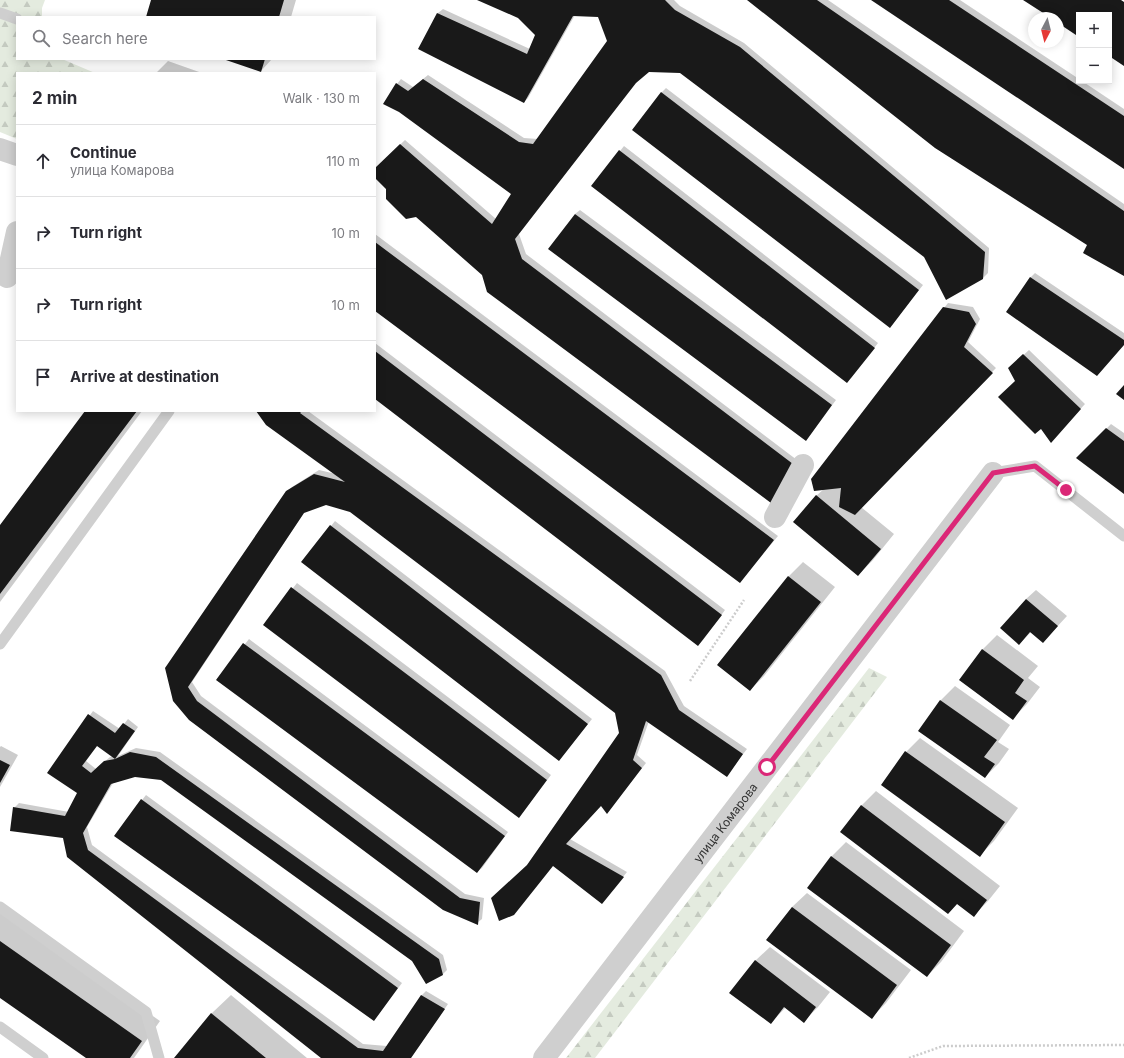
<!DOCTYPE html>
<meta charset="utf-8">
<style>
:root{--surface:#fff;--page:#f7f7f7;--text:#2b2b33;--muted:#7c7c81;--line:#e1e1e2}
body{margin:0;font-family:Inter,sans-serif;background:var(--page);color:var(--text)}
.controls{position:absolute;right:12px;top:12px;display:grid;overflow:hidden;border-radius:0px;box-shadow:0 2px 10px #0003}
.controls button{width:36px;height:36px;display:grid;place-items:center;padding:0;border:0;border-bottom:1px solid var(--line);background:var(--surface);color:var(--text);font:20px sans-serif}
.compass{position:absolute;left:1028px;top:12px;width:36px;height:36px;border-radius:50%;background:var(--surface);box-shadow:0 2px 10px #0003;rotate:187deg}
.stop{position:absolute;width:12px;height:12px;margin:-9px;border:3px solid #db2777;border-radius:50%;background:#fff}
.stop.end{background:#db2777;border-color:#fff;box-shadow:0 1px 4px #0008}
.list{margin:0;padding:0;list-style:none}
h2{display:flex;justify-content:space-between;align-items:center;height:52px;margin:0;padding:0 16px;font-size:17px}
h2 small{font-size:13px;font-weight:400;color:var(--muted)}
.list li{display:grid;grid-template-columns:26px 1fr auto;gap:12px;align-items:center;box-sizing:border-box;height:72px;padding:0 16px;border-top:1px solid var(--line)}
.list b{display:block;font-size:15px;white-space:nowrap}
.list p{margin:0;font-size:13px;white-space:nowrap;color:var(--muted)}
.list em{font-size:13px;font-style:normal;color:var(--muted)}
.icon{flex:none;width:22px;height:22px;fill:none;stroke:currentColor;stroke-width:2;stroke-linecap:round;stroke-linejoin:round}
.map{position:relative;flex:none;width:1124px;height:1058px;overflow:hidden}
.search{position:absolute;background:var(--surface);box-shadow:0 2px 10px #0003;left:16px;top:16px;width:360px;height:44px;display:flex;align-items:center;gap:10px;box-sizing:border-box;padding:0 14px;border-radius:0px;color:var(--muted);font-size:15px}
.panel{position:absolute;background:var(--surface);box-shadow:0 2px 10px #0003;left:16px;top:72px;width:360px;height:340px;border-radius:0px}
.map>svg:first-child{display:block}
</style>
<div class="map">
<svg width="1124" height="1058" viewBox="0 0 1124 1058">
<defs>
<pattern id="forest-firs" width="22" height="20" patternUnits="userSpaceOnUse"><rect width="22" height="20" fill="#e4ebdf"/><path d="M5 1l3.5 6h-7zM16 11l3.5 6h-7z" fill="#c4cac0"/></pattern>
</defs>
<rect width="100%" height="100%" fill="#fff"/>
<!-- forest -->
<path fill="url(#forest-firs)" d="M 0,0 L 45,0 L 42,8 L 42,17 L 17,17 L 17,59 L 62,59 L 95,73 L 17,73 L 17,139 L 0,132 Z
M 869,668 L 887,677 L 595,1058 L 566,1058 Z"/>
<!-- shadow -->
<path fill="#0003" fill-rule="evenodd" d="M 152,0 L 296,0 L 291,17 L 147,17 Z
M 479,0 L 674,0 L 680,6 L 744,43 L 989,248 L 988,273 L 983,278 L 925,256 L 681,72 L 649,71 L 638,79 L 519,234 L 526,254 L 797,460 L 790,478 L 483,275 L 375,176 L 375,169 L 405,140 L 496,219 L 513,194 L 397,84 L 401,79 L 413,87 L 428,75 L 524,138 L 538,139 L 608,41 L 599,16 L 575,15 L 528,98 L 524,102 L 419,48 L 438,13 L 443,9 L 530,49 L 537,35 L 519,17 Z
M 748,0 L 828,0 L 1124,204 L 1124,274 L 1089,245 Z
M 873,0 L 960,0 L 1079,79 L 1079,81 L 1082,81 L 1124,109 L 1124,167 Z
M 225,59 L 272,59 L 261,71 Z
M 168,61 L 202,73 L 156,73 Z
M 666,88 L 923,285 L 894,322 L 661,93 Z
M 624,146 L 878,343 L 851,378 L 620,151 Z
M 580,210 L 836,400 L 810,435 L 575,214 Z
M 375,234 L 778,536 L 744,577 L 375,310 Z
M 1035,273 L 1124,333 L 1124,344 L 1008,312 L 1031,277 Z
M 948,303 L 973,307 L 980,319 L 968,342 L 996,368 L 861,507 L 894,534 L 873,560 L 858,575 L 816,496 L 824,489 L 944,308 Z
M 375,343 L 725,610 L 703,640 L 698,645 L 375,398 Z
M 1029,350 L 1085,404 L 1055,437 L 1041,428 L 1009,368 Z
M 86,411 L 142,411 L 0,602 L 0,526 Z
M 257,411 L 308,411 L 665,671 L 684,706 L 747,749 L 727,775 L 649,721 L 637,755 L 646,763 L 607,813 L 601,805 L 570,839 L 627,872 L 602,903 L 554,865 L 528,864 L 620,733 L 616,712 L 351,511 L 326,504 L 305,511 L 192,682 L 201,696 L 465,894 L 484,898 L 482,919 L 477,923 L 174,701 L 287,492 L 292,487 L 319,470 L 336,474 Z
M 1111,424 L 1124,433 L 1124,493 L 1078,458 Z
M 335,521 L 592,719 L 563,755 L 331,526 Z
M 803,562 L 835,587 L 764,676 L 750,690 L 718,664 L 789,576 Z
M 297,583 L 551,775 L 523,812 L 264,625 Z
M 1036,590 L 1067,616 L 1043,642 L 1031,632 L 1019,644 L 1026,599 Z
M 997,635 L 1038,666 L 1028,678 L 1040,687 L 1027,704 L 1012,719 L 960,680 L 983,649 Z
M 249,639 L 508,832 L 482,868 L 477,872 L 217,679 Z
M 955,686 L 1010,725 L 998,742 L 1009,749 L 999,763 L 985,777 L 919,731 L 941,700 Z
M 93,711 L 120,729 L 128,719 L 138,727 L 118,756 L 136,748 L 160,752 L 443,955 L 447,970 L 443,974 L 426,982 L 413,961 L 161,779 L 135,776 L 113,783 L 87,827 L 92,845 L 363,1044 L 387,1046 L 422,995 L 426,991 L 448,1004 L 411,1058 L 322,1058 L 63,837 L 14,808 L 19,803 L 69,812 L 78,793 L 49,772 ZM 97,745 L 114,756 L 110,757 L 96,769 L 86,761 Z
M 920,738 L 1018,808 L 994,841 L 980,855 L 906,752 Z
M 1,746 L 18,755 L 0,787 L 0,747 Z
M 876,791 L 1000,886 L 988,901 L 974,915 L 958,903 L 948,913 L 842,832 L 862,805 Z
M 146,795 L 402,983 L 378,1015 L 142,800 Z
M 846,842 L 964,931 L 941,962 L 927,976 L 831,857 Z
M 807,893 L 911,970 L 886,1003 L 872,1017 L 768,940 L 792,907 Z
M 0,909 L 160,1021 L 134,1058 L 87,1058 L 0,996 Z
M 770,947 L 830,992 L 818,1007 L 804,1021 L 786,1007 L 771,1023 L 755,961 Z
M 231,995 L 307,1058 L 175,1058 L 212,1013 Z"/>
<!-- building -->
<path fill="#191919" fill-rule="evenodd" d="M 151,0 L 284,0 L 279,17 L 146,17 Z
M 477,0 L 665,0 L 675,10 L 740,47 L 985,252 L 983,279 L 946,300 L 924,257 L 680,73 L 649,72 L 636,83 L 515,239 L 522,259 L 793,464 L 775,506 L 487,292 L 482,275 L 416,217 L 406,219 L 386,199 L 386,189 L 375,178 L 375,168 L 400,144 L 492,224 L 511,194 L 399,112 L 383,104 L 396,83 L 408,91 L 423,79 L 519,142 L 533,144 L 607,41 L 598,17 L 573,16 L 524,103 L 418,49 L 437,13 L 527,54 L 535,35 L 518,18 Z
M 747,0 L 817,0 L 1124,211 L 1124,276 L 1083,253 L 1087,245 L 935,148 Z
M 871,0 L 949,0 L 1124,116 L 1124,169 Z
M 1023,0 L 1121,0 L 1124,2 L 1124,66 L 1109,56 L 1109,15 L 1079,15 L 1079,37 L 1058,23 L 1058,18 L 1051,18 Z
M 223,59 L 265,59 L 261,72 Z
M 661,92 L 919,290 L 890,328 L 632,130 Z
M 619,150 L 875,348 L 847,383 L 591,186 Z
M 575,214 L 832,405 L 806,441 L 548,249 Z
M 375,242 L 774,540 L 740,583 L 375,311 Z
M 1030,277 L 1124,340 L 1124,345 L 1097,376 L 1006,312 Z
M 943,307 L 969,312 L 976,324 L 964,347 L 993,373 L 855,515 L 839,507 L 841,488 L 814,491 L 811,479 Z
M 375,351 L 722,615 L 698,646 L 375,399 Z
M 1023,354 L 1081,409 L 1051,443 L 1041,429 L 1035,434 L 998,397 L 1015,381 L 1008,368 Z
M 1124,385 L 1124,400 L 1116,394 Z
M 85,411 L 137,411 L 0,594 L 0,525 Z
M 256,411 L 302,411 L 300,413 L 661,675 L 679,710 L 743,754 L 727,777 L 646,721 L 633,760 L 642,768 L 607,814 L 601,806 L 566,844 L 624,877 L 602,904 L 553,866 L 514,915 L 499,921 L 491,898 L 527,865 L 619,733 L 615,713 L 350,512 L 326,505 L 304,513 L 188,687 L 197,701 L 460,898 L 480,902 L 478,925 L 443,910 L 189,720 L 173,701 L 165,668 L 286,491 L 314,474 L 345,482 L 266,425 Z
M 1106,428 L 1124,441 L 1124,494 L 1076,458 Z
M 816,495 L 881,549 L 858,576 L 793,522 Z
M 330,525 L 588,724 L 559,761 L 301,562 Z
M 788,576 L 821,602 L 750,691 L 717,665 Z
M 291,587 L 547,780 L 519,818 L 263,625 Z
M 1026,599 L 1058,626 L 1043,643 L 1030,632 L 1019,645 L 1000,628 Z
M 243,643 L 505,836 L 477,873 L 216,680 Z
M 982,649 L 1024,680 L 1015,693 L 1027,701 L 1013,720 L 959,680 Z
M 940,700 L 997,740 L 984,757 L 995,764 L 985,778 L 918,731 Z
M 88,714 L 115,733 L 123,723 L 135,731 L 115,759 L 130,752 L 156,757 L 439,959 L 443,975 L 426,984 L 412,961 L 161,780 L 135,777 L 111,784 L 83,833 L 88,850 L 358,1048 L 383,1051 L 421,995 L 445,1009 L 411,1058 L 321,1058 L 67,857 L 63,838 L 10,831 L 13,807 L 65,816 L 77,793 L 47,773 ZM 97,746 L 115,759 L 104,761 L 91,773 L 82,766 Z
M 905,751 L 1005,822 L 980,857 L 881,785 Z
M 0,760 L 10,765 L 0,783 Z
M 141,799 L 398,988 L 374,1021 L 114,836 Z
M 861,805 L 987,900 L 974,917 L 957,904 L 948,914 L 840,832 Z
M 831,856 L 951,945 L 927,977 L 807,888 Z
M 792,907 L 897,985 L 872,1019 L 766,940 Z
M 0,941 L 142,1041 L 130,1058 L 86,1058 L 0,998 Z
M 755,960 L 816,1007 L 804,1023 L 784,1007 L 771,1024 L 729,993 Z
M 211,1013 L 266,1058 L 174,1058 Z"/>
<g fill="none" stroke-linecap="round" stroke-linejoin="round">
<!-- path -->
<path stroke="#ccc" stroke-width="2.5" stroke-dasharray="2 2" stroke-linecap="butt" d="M 690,681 L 744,600
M 909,1058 L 943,1046 L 1124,1045"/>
<!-- service -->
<path stroke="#cfcfcf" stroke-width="11" d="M 0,13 L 17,19
M 993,473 L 1035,466 L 1124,536
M 0,644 L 169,411
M 0,907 L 146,1012 L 159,1058
M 0,1027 L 43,1058"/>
<!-- minor -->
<g stroke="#cfcfcf" stroke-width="22">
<path d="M 0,149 L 17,155"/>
<path d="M 7,277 L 17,232"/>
<path d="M 775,517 L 803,465"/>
<path id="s1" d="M 544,1058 L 993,473"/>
</g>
</g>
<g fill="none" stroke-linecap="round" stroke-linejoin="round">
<!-- route -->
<path stroke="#db2777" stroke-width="5" d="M 767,767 L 993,473 L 1035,466 L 1066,490"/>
</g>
<g text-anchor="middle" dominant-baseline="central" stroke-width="4" stroke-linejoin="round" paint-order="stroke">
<!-- street labels -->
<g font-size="12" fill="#323232" stroke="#fff">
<text stroke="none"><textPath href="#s1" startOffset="297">улица Комарова</textPath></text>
</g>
</g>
</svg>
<div class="controls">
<button>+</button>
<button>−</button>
</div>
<svg class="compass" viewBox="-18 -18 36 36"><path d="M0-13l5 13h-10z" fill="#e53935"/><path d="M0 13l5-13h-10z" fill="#7c7c81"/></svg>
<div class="stop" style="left:767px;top:767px"></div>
<div class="stop end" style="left:1066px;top:490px"></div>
<div class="search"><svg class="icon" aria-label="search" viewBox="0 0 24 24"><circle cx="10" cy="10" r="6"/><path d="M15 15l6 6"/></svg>Search here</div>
<section class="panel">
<h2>2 min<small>Walk · 130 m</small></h2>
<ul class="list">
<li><svg class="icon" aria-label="ahead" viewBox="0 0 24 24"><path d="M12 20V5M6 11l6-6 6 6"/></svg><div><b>Continue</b><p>улица Комарова</p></div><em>110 m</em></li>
<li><svg class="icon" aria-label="right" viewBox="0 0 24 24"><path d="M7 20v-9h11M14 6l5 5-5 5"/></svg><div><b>Turn right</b></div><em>10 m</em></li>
<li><svg class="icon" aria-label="right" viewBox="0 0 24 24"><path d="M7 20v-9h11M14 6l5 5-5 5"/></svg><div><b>Turn right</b></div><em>10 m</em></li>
<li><svg class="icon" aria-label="arrive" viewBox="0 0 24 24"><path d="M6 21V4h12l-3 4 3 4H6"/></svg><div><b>Arrive at destination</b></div></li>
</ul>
</section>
</div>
